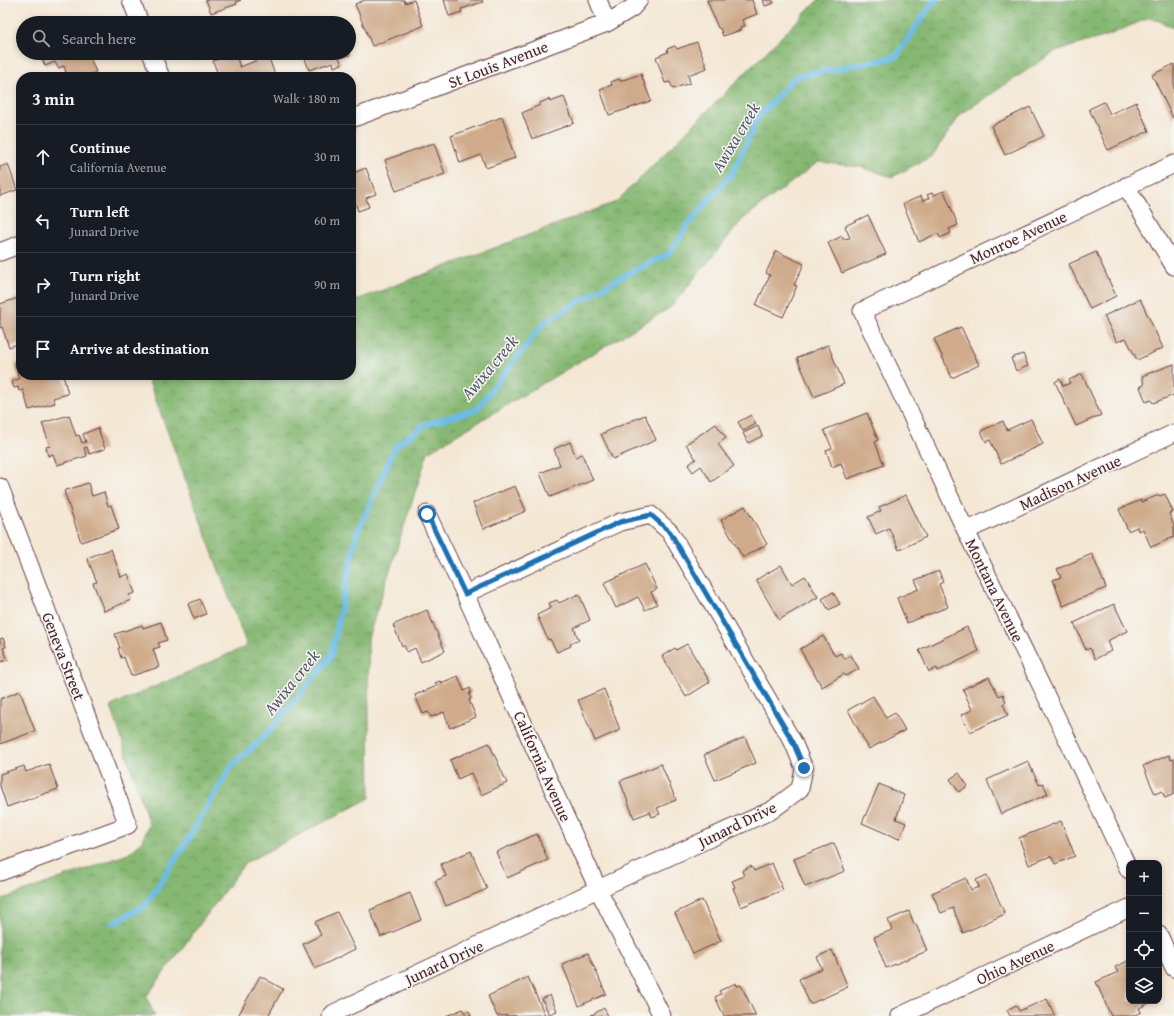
<!DOCTYPE html>
<meta charset="utf-8">
<style>
:root{--surface:#171b24;--page:#242831;--text:#f1f3f6;--muted:#9ea1a6;--line:#363941}
body{margin:0;font-family:"Gentium Book Plus",serif;background:var(--page);color:var(--text)}
.controls{position:absolute;right:12px;bottom:12px;display:grid;overflow:hidden;border-radius:8px;box-shadow:0 2px 6px #0003}
.controls button{width:36px;height:36px;display:grid;place-items:center;padding:0;border:0;border-bottom:1px solid var(--line);background:var(--surface);color:var(--text);font:20px sans-serif}
.stop{position:absolute;width:12px;height:12px;margin:-9px;border:3px solid #1f6fb2;border-radius:50%;background:#fff}
.stop.end{background:#1f6fb2;border-color:#fff;box-shadow:0 1px 4px #0008}
.list{margin:0;padding:0;list-style:none}
h2{display:flex;justify-content:space-between;align-items:center;height:52px;margin:0;padding:0 16px;font-size:17px}
h2 small{font-size:13px;font-weight:400;color:var(--muted)}
.list li{display:grid;grid-template-columns:26px 1fr auto;gap:12px;align-items:center;box-sizing:border-box;height:64px;padding:0 16px;border-top:1px solid var(--line)}
.list b{display:block;font-size:15px;white-space:nowrap}
.list p{margin:0;font-size:13px;white-space:nowrap;color:var(--muted)}
.list em{font-size:13px;font-style:normal;color:var(--muted)}
.icon{flex:none;width:22px;height:22px;fill:none;stroke:currentColor;stroke-width:2;stroke-linecap:round;stroke-linejoin:round}
.map{position:relative;flex:none;width:1174px;height:1016px;overflow:hidden}
.search{position:absolute;background:var(--surface);box-shadow:0 2px 6px #0003;left:16px;top:16px;width:340px;height:44px;display:flex;align-items:center;gap:10px;box-sizing:border-box;padding:0 14px;border-radius:22px;color:var(--muted);font-size:15px}
.panel{position:absolute;background:var(--surface);box-shadow:0 2px 6px #0003;left:16px;top:72px;width:340px;height:308px;border-radius:16px}
.map>svg:first-child{display:block}
</style>
<div class="map">
<svg width="1174" height="1016" viewBox="0 0 1174 1016">
<defs>
<pattern id="forest-crowns" width="20" height="18" patternUnits="userSpaceOnUse"><rect width="20" height="18" fill="#86b873"/><path d="M2 6a3 3 0 1 1 6 0M12 15a3 3 0 1 1 6 0" fill="none" stroke="#70955f"/></pattern>
</defs>
<rect width="100%" height="100%" fill="#f6f6f2"/>
<filter id="ink" filterUnits="userSpaceOnUse"><feTurbulence type="fractalNoise" baseFrequency=".025" numOctaves="2"/><feDisplacementMap in="SourceGraphic" scale="8" xChannelSelector="R" yChannelSelector="G"/><feConvolveMatrix kernelMatrix="1 2 1 2 8 2 1 2 1" color-interpolation-filters="sRGB"/></filter>
<filter id="wash" filterUnits="userSpaceOnUse"><feTurbulence type="fractalNoise" baseFrequency=".012" numOctaves="4" result="noise"/><feDisplacementMap in="SourceGraphic" scale="16" xChannelSelector="R" yChannelSelector="G"/><feGaussianBlur stdDeviation="0.9" result="paint"/><feColorMatrix in="noise" values="0 0 0 0 0 0 0 0 0 0 0 0 0 0 0 0 0 1.4 0 .05"/><feComposite in="paint" operator="in"/></filter>
<g filter="url(#wash)">
<rect width="100%" height="100%" fill="#f4e7d4"/>
<!-- forest -->
<path fill="url(#forest-crowns)" stroke="#686c4f" d="M 818,0 L 1174,0 L 1174,28 L 1150,17 L 1107,36 L 1056,51 L 961,114 L 932,156 L 892,177 L 861,167 L 818,162 L 743,219 L 671,307 L 428,452 L 368,638 L 370,798 L 245,863 L 146,997 L 155,1016 L 0,1016 L 0,900 L 128,854 L 141,843 L 149,824 L 111,706 L 247,646 L 148,379 L 157,375 L 351,375 L 351,302 L 616,202 Z"/>
<g fill="none" stroke-linecap="round" stroke-linejoin="round">
<!-- stream -->
<path stroke="#6abbe6" stroke-width="6" d="M 113,923 L 145,906 L 186,843 L 231,767 L 268,733 L 331,657 L 356,536 L 395,447 L 426,424 L 476,410 L 545,322 L 621,277 L 669,254 L 687,226 L 733,172 L 758,118 L 795,77 L 896,57 L 933,2 L 937,0"/>
</g>
<g id="blocks">
<!-- building -->
<path fill="#cfab8b" d="M 206,0 L 241,0 L 236,2 L 237,4 L 211,13 Z
M 365,0 L 404,0 L 405,3 L 414,0 L 423,26 L 372,46 L 355,4 Z
M 444,0 L 482,0 L 483,2 L 461,9 L 462,12 L 449,16 Z
M 707,0 L 752,0 L 757,14 L 742,20 L 745,26 L 740,27 L 741,30 L 723,36 L 720,28 L 718,28 Z
M 763,0 L 772,0 L 774,3 L 765,6 Z
M 697,42 L 707,68 L 688,75 L 690,83 L 673,89 L 670,82 L 665,83 L 656,57 L 668,52 L 667,49 L 675,46 L 677,49 Z
M 40,53 L 88,53 L 96,72 L 84,77 L 68,77 L 67,75 L 65,76 L 64,73 L 66,72 L 64,66 L 58,68 L 55,62 L 45,66 Z
M 233,53 L 235,53 L 240,67 L 268,56 L 276,77 L 219,77 L 213,61 Z
M 303,53 L 350,53 L 350,55 L 339,58 L 342,64 L 334,67 L 333,62 L 309,70 Z
M 1174,64 L 1174,118 L 1173,118 L 1152,75 Z
M 641,74 L 651,101 L 609,115 L 600,89 L 612,85 L 611,82 L 619,79 L 620,81 Z
M 564,97 L 574,123 L 532,139 L 522,113 L 540,105 L 540,103 L 549,99 L 550,102 Z
M 1104,102 L 1110,114 L 1136,102 L 1149,131 L 1108,150 L 1089,109 Z
M 1030,107 L 1044,136 L 1005,155 L 991,126 Z
M 502,117 L 511,143 L 510,143 L 515,158 L 486,168 L 481,155 L 460,163 L 451,136 Z
M 434,143 L 445,174 L 396,191 L 385,160 Z
M 8,164 L 17,190 L 0,196 L 0,167 Z
M 366,168 L 376,194 L 366,198 L 369,207 L 358,211 L 355,202 L 351,203 L 351,174 Z
M 944,191 L 958,225 L 949,229 L 951,233 L 940,238 L 938,233 L 919,242 L 903,204 L 921,196 L 923,201 L 929,198 L 927,195 L 932,193 L 934,195 Z
M 868,215 L 886,254 L 842,273 L 828,243 L 842,236 L 843,239 L 850,238 L 845,226 Z
M 776,251 L 804,264 L 794,285 L 797,286 L 783,317 L 756,305 L 770,275 L 766,273 Z
M 1096,252 L 1116,296 L 1090,309 L 1069,264 Z
M 21,297 L 21,343 L 9,347 L 2,327 L 0,328 L 0,304 Z
M 1140,299 L 1163,348 L 1137,360 L 1126,338 L 1117,342 L 1104,316 Z
M 961,327 L 979,365 L 952,378 L 934,339 Z
M 828,345 L 844,384 L 814,397 L 797,358 Z
M 1023,354 L 1028,366 L 1016,371 L 1011,358 Z
M 21,362 L 21,375 L 63,375 L 68,394 L 53,398 L 55,403 L 29,410 L 23,390 L 19,391 L 18,387 L 14,388 L 12,381 L 19,379 L 15,364 Z
M 1174,364 L 1174,395 L 1153,403 L 1151,400 L 1146,402 L 1140,387 L 1144,385 L 1142,376 Z
M 1082,374 L 1101,415 L 1076,426 L 1055,382 L 1060,379 L 1063,386 L 1070,383 L 1069,380 Z
M 867,413 L 878,440 L 875,442 L 884,465 L 847,479 L 841,463 L 832,467 L 826,450 L 832,448 L 824,430 Z
M 69,415 L 76,436 L 79,435 L 82,443 L 86,442 L 83,434 L 98,428 L 105,449 L 89,454 L 87,447 L 84,448 L 87,456 L 57,465 L 53,454 L 48,456 L 46,447 L 50,446 L 42,423 Z
M 645,415 L 656,440 L 613,459 L 601,434 Z
M 751,415 L 756,424 L 743,431 L 738,422 Z
M 1031,419 L 1043,444 L 1001,464 L 990,440 L 986,442 L 981,431 L 1003,421 L 1007,430 Z
M 716,424 L 726,438 L 718,444 L 734,466 L 711,482 L 701,466 L 693,472 L 688,465 L 696,459 L 686,444 Z
M 758,426 L 762,436 L 748,443 L 743,433 Z
M 570,442 L 576,457 L 582,454 L 593,480 L 550,497 L 540,473 L 560,465 L 554,449 Z
M 88,483 L 92,496 L 104,492 L 108,506 L 111,505 L 119,529 L 81,542 L 64,491 Z
M 515,486 L 526,511 L 483,529 L 473,503 Z
M 1165,494 L 1173,512 L 1169,513 L 1174,526 L 1174,537 L 1151,547 L 1143,529 L 1138,531 L 1137,527 L 1128,531 L 1119,509 L 1141,500 L 1141,502 L 1159,495 L 1160,496 Z
M 906,495 L 926,537 L 899,550 L 889,528 L 876,534 L 868,517 L 881,511 L 879,507 Z
M 745,506 L 767,544 L 743,558 L 721,520 Z
M 111,549 L 121,577 L 128,574 L 135,593 L 129,595 L 131,600 L 104,611 L 93,583 L 97,582 L 87,558 Z
M 1092,554 L 1106,588 L 1063,606 L 1053,580 L 1061,577 L 1057,569 Z
M 645,564 L 657,589 L 651,592 L 657,604 L 645,610 L 638,597 L 616,608 L 604,583 Z
M 781,565 L 792,584 L 805,576 L 818,597 L 779,620 L 756,580 Z
M 939,571 L 943,582 L 939,584 L 948,607 L 907,623 L 897,598 L 919,589 L 915,580 Z
M 833,592 L 840,604 L 829,610 L 822,599 Z
M 579,594 L 590,620 L 574,628 L 579,640 L 570,644 L 571,646 L 557,652 L 550,639 L 548,640 L 537,615 L 551,608 L 549,603 L 557,600 L 559,603 Z
M 200,599 L 206,614 L 194,619 L 188,604 Z
M 1114,604 L 1127,631 L 1107,641 L 1111,651 L 1095,659 L 1090,648 L 1086,650 L 1074,623 Z
M 427,610 L 445,651 L 421,662 L 415,648 L 407,652 L 404,645 L 402,646 L 393,625 Z
M 161,622 L 167,640 L 158,643 L 160,647 L 153,649 L 159,667 L 131,676 L 124,657 L 121,658 L 118,648 L 120,648 L 115,634 L 142,625 L 143,628 Z
M 967,627 L 979,651 L 938,671 L 937,668 L 929,672 L 919,650 Z
M 823,636 L 835,656 L 841,653 L 845,659 L 851,655 L 859,669 L 846,676 L 844,674 L 822,687 L 800,649 Z
M 3,638 L 6,647 L 3,648 L 8,660 L 0,662 L 0,639 Z
M 687,644 L 710,682 L 686,697 L 662,656 L 675,648 L 676,650 Z
M 458,676 L 464,691 L 470,688 L 471,693 L 469,694 L 471,699 L 469,700 L 476,717 L 450,728 L 444,712 L 431,717 L 428,712 L 423,714 L 415,695 L 437,686 L 435,683 L 440,681 L 441,683 Z
M 989,677 L 999,696 L 1003,694 L 1006,702 L 1003,704 L 1008,715 L 970,732 L 961,715 L 972,710 L 963,689 Z
M 604,689 L 620,730 L 595,741 L 578,700 Z
M 20,691 L 35,731 L 0,744 L 0,699 Z
M 873,696 L 886,718 L 895,713 L 905,730 L 869,749 L 848,710 Z
M 745,737 L 756,763 L 715,780 L 704,755 Z
M 489,743 L 507,783 L 481,795 L 471,773 L 458,779 L 450,760 Z
M 1169,755 L 1171,760 L 1174,759 L 1174,794 L 1165,798 L 1162,791 L 1155,794 L 1143,766 Z
M 1028,761 L 1039,785 L 1043,783 L 1048,794 L 1001,814 L 987,780 Z
M 49,764 L 58,789 L 7,807 L 0,786 L 0,774 L 24,766 L 26,772 Z
M 661,764 L 676,800 L 657,808 L 660,814 L 652,817 L 650,812 L 634,818 L 620,781 Z
M 959,773 L 968,786 L 959,792 L 950,779 Z
M 879,784 L 904,795 L 896,819 L 906,823 L 899,839 L 862,823 Z
M 1061,821 L 1075,856 L 1055,864 L 1051,856 L 1029,865 L 1019,838 Z
M 537,834 L 548,860 L 507,878 L 496,852 Z
M 834,843 L 845,871 L 805,887 L 794,859 Z
M 471,851 L 487,889 L 446,906 L 435,881 L 446,876 L 441,864 Z
M 772,863 L 783,890 L 741,907 L 733,888 L 735,887 L 732,881 L 744,876 L 742,871 L 751,866 L 754,871 Z
M 987,875 L 1005,914 L 963,933 L 953,908 L 941,913 L 932,893 L 966,878 L 971,890 L 979,887 L 976,880 Z
M 410,893 L 421,920 L 381,937 L 370,910 Z
M 702,900 L 721,941 L 693,954 L 675,913 Z
M 909,911 L 914,924 L 916,924 L 927,951 L 886,968 L 874,937 L 892,930 L 888,920 Z
M 337,912 L 355,949 L 315,969 L 303,944 L 321,935 L 315,922 Z
M 832,950 L 848,987 L 810,1004 L 799,979 L 822,969 L 817,957 Z
M 588,953 L 606,994 L 579,1006 L 562,964 Z
M 1128,961 L 1129,964 L 1129,1001 L 1154,1001 L 1139,1008 L 1141,1012 L 1133,1016 L 1111,1016 L 1096,982 L 1118,972 L 1115,967 Z
M 260,976 L 283,989 L 268,1016 L 243,1016 L 239,1014 Z
M 528,977 L 545,1015 L 497,1016 L 488,996 Z
M 736,983 L 737,986 L 741,985 L 756,1016 L 724,1016 L 715,997 L 721,994 L 719,991 Z
M 550,995 L 557,1011 L 549,1014 L 542,999 Z
M 1047,999 L 1055,1016 L 1010,1016 L 1007,1010 L 1016,1005 L 1019,1011 Z
M 604,1008 L 608,1016 L 590,1016 Z
M 463,1009 L 465,1013 L 469,1011 L 471,1016 L 446,1016 Z"/>
</g>
</g>
<g filter="url(#ink)">
<use href="#blocks" fill-opacity="0" stroke="#643d44" stroke-width="1"/>
<g fill="none" stroke-linecap="round" stroke-linejoin="round">
<defs>
<path id="street" d="M 131,0 L 140,23
M 598,0 L 607,23
M 151,53 L 161,77
M 351,119 L 607,23 L 632,8 L 639,0
M 1126,186 L 1174,266
M 0,252 L 21,244
M 0,487 L 128,825 L 0,872
M 427,514 L 465,594 L 598,889 L 662,1016
M 966,531 L 1174,433
M 1129,870 L 1071,747 L 966,531 L 862,311 L 1174,164
M 1159,935 L 1174,968
M 331,1016 L 334,1013 L 598,889 L 772,810 L 800,789 L 804,768 L 793,742 L 670,532 L 651,515 L 620,522 L 465,594
M 900,1016 L 1129,908"/>
</defs>
<!-- street casing -->
<use href="#street" stroke="#643d44" stroke-width="19"/>
<!-- street -->
<use href="#street" stroke="#fff" stroke-width="17"/>
</g>
</g>
<g fill="none" stroke-linecap="round" stroke-linejoin="round" filter="url(#ink)">
<!-- route -->
<path stroke="#1f6fb2" stroke-width="5" d="M 427,514 L 465,594 L 620,522 L 651,515 L 670,532 L 793,742 L 804,768"/>
</g>
<g text-anchor="middle" dominant-baseline="central" stroke-width="3" stroke-linejoin="round" paint-order="stroke">
<!-- street labels -->
<g font-size="16" fill="#4a1f2b" stroke="#f6f6f2">
<text transform="translate(498 64) rotate(-21)">St Louis Avenue</text>
<text transform="translate(1018 237) rotate(-25)">Monroe Avenue</text>
<text transform="translate(1070 482) rotate(-25)">Madison Avenue</text>
<text transform="translate(995 590) rotate(64)">Montana Avenue</text>
<text transform="translate(64 656) rotate(69)">Geneva Street</text>
<text transform="translate(543 766) rotate(66)">California Avenue</text>
<text transform="translate(737 824) rotate(-26)">Junard Drive</text>
<text transform="translate(444 962) rotate(-25)">Junard Drive</text>
<text transform="translate(1015 962) rotate(-25)">Ohio Avenue</text>
</g>
<!-- water labels -->
<g font-size="17" font-style="italic" fill="#55566c" stroke="#f6f6f2">
<text transform="translate(735 137) rotate(-59)">Awixa creek</text>
<text transform="translate(489 367) rotate(-50)">Awixa creek</text>
<text transform="translate(291 682) rotate(-51)">Awixa creek</text>
</g>
</g>
</svg>
<div class="controls">
<button>+</button>
<button>−</button>
<button><svg class="icon" aria-label="locate" viewBox="0 0 24 24"><circle cx="12" cy="12" r="6"/><path d="M12 2v4M12 18v4M2 12h4M18 12h4"/></svg></button>
<button><svg class="icon" aria-label="layers" viewBox="0 0 24 24"><path d="M12 4l9 5-9 5-9-5zM3 14l9 5 9-5"/></svg></button>
</div>
<div class="stop" style="left:427px;top:514px"></div>
<div class="stop end" style="left:804px;top:768px"></div>
<div class="search"><svg class="icon" aria-label="search" viewBox="0 0 24 24"><circle cx="10" cy="10" r="6"/><path d="M15 15l6 6"/></svg>Search here</div>
<section class="panel">
<h2>3 min<small>Walk · 180 m</small></h2>
<ul class="list">
<li><svg class="icon" aria-label="ahead" viewBox="0 0 24 24"><path d="M12 20V5M6 11l6-6 6 6"/></svg><div><b>Continue</b><p>California Avenue</p></div><em>30 m</em></li>
<li><svg class="icon" aria-label="left" viewBox="0 0 24 24"><path d="M17 20v-9H6M10 6l-5 5 5 5"/></svg><div><b>Turn left</b><p>Junard Drive</p></div><em>60 m</em></li>
<li><svg class="icon" aria-label="right" viewBox="0 0 24 24"><path d="M7 20v-9h11M14 6l5 5-5 5"/></svg><div><b>Turn right</b><p>Junard Drive</p></div><em>90 m</em></li>
<li><svg class="icon" aria-label="arrive" viewBox="0 0 24 24"><path d="M6 21V4h12l-3 4 3 4H6"/></svg><div><b>Arrive at destination</b></div></li>
</ul>
</section>
</div>
